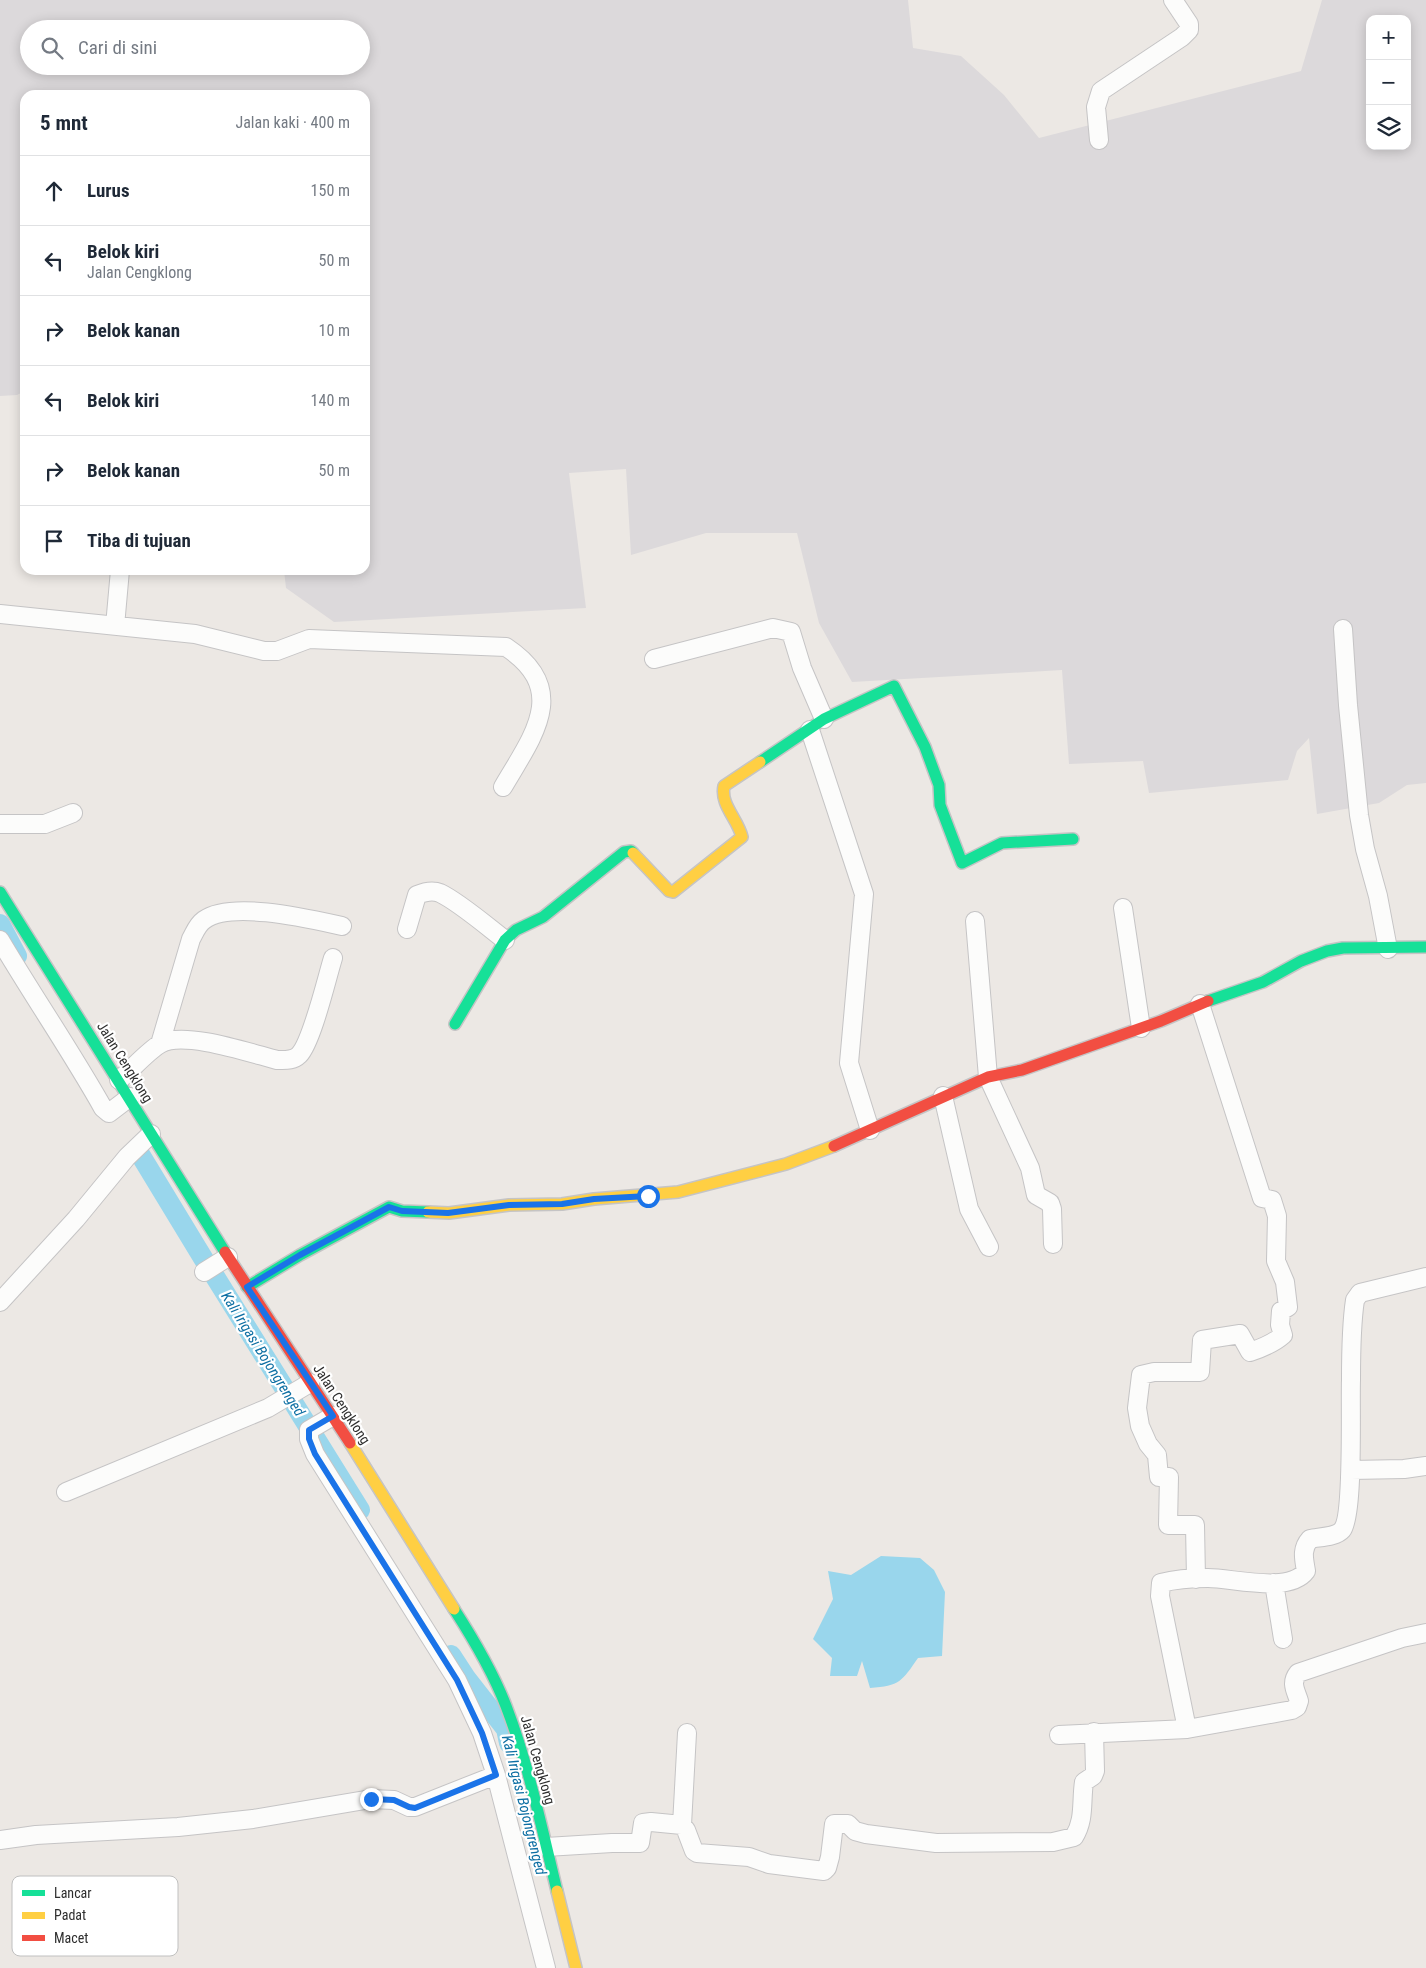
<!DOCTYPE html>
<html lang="id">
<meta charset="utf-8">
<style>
:root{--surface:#fff;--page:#f2f2f3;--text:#1f2937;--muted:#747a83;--line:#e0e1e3}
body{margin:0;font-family:"Roboto Condensed",sans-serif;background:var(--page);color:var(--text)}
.controls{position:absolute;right:15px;top:15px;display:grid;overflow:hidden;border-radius:10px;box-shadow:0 2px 12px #0003}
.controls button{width:45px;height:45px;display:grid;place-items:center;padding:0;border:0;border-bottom:1px solid var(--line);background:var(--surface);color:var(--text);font:25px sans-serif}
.stop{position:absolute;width:15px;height:15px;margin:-11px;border:4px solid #1a73e8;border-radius:50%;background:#fff}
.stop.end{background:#1a73e8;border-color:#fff;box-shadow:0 1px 5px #0008}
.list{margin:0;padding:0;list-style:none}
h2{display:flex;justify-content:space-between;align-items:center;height:65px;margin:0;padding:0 20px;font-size:21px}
h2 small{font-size:16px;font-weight:400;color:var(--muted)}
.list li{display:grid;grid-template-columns:32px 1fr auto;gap:15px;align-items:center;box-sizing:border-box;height:70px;padding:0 20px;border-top:1px solid var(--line)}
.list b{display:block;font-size:19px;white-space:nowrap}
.list p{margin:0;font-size:16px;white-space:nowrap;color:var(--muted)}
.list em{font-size:16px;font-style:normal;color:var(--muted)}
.icon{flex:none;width:28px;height:28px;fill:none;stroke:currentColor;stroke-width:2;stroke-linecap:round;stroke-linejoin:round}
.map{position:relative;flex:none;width:1426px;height:1968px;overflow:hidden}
.search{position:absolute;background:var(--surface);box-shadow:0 2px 12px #0003;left:20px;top:20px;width:350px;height:55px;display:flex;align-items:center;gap:12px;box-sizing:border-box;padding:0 18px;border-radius:28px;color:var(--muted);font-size:19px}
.panel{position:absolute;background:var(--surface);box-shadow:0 2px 12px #0003;left:20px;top:90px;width:350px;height:485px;border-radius:15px}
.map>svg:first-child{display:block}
</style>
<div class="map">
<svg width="1426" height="1968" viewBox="0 0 1426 1968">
<rect width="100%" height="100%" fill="#ece8e4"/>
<!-- industrial -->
<path fill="#dcd9db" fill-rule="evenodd" d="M 0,0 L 908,0 L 913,48 L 961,56 L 1004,95 L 1039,138 L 1301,71 L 1322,0 L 1426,0 L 1426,783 L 1407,785 L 1379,803 L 1317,814 L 1309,738 L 1297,751 L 1288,780 L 1149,793 L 1143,761 L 1069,764 L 1062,670 L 852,682 L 819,623 L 797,533 L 706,533 L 631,555 L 626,469 L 569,473 L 586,608 L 334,622 L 286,588 L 284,570 L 365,570 L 365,95 L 25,95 L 25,391 L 17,395 L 0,396 ZM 1370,19 L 1407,19 L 1407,146 L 1370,146 ZM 29,29 L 361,29 L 361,66 L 29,66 Z"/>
<!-- water -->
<path fill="#99d6ec" d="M 881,1556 L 920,1558 L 934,1570 L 945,1592 L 942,1656 L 918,1658 C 902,1681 900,1686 870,1688 L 862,1661 L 857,1676 L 830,1676 L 832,1658 L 813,1639 L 833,1599 L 828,1571 L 851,1575 Z"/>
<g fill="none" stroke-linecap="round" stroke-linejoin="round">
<!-- canal -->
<path stroke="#99d6ec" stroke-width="20" d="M 0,924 L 17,956
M 138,1151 L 206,1263
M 214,1275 L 360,1510
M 451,1655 L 466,1678 L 506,1729 L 509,1743"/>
<defs>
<path id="street" d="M 1099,140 L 1096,107 L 1101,91 L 1182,37 L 1189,30 L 1189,24 L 1173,0
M 0,614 L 195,634 L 264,651 L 277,651 L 309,639 L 506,647 C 571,690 532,737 503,787
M 115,626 L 120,570
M 1343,629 L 1348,705 L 1359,815 L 1365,849 L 1378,896 L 1388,949
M 654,659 L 773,628 L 791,632 L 802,668 L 824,719
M 810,730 L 864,894 L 849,1063 L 870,1130
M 0,824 L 45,824 L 73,813
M 1123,908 L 1141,1028
M 975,921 L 988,1077 L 1030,1168 L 1036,1195 L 1050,1203 L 1052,1209 L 1053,1244
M 407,929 L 417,895 C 424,892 433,890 440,893 C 459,902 488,927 505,940
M 0,940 C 33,996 71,1051 103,1108 L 109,1113 L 130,1097
M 160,1044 L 191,939 C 195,932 197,925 204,920 C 231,900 310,919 342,926
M 119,1080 C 130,1071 149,1050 160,1044 C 183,1030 250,1053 277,1060 C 285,1060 293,1061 299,1055 C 312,1042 327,977 333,958
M 943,1096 L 969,1209 L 989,1247
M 204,1272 L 228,1257
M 0,1302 L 76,1219 L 127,1157 L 151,1134
M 333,1416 L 309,1430 L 309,1439 L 315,1454 L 457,1680 L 482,1733 L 496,1775 L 546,1968
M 1351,1470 L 1404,1469 L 1426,1466
M 66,1492 L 268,1408 L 310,1383
M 1196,1579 L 1195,1525 L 1168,1525 L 1169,1477 L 1159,1477 L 1157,1455 L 1148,1444 L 1140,1426 L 1137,1408 L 1141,1375 L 1154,1372 L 1200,1372 L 1202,1340 L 1240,1334 L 1250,1352 C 1262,1348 1274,1343 1283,1335 L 1280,1325 L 1281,1311 L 1288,1307 L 1285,1282 L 1276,1261 L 1277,1216 L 1272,1200 L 1262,1198 L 1200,1004
M 1274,1583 L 1283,1639
M 1187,1729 L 1160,1596 L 1161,1583 C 1176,1579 1193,1578 1208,1578 C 1233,1578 1289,1594 1306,1571 C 1304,1559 1301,1549 1310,1539 C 1319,1537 1336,1537 1342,1530 C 1354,1516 1350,1404 1351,1380 C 1351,1354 1351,1326 1355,1300 L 1360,1293 L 1426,1277
M 1059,1735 L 1187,1729 L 1292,1710 L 1297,1707 L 1299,1701 C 1296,1691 1290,1683 1298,1673 L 1402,1638 L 1426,1633
M 682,1825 L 687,1733
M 0,1840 L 36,1835 L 178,1827 L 253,1819 L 371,1799 L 394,1800 L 409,1807 L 415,1807 L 496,1775
M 546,1847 L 612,1843 L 640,1843 L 643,1823 L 651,1822 L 682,1825 L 686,1830 L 694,1851 L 697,1853 L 749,1857 L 769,1864 L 824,1871 L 827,1868 L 830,1857 L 834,1824 L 848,1824 L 855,1831 L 866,1834 L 936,1843 L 1053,1842 L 1074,1837 C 1085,1820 1081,1801 1084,1782 L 1093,1776 L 1095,1771 L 1094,1732"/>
<path id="fast" d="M 760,762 L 824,719 L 894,686 L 925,747 L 939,785 L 940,805 L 962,863 L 1002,843 L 1073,839
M 0,892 L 225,1252
M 1208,1001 L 1263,982 L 1301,961 L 1327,951 L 1343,948 L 1426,947
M 455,1024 L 505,940 L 516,930 L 543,917 L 624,852 L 631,851 L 633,853
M 247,1287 L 300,1255 L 389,1207 L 402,1211 L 428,1212
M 454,1609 C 474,1640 493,1672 506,1706 C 529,1766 542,1829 557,1891"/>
<path id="slow" d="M 633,853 L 669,891 L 673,892 L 742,837 C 738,819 720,805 724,786 L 760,762
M 428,1212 L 449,1213 L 509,1205 L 562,1204 L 594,1199 L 678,1192 L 786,1164 L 834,1146
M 350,1443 L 454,1609
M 557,1891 L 576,1968"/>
<path id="jam" d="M 834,1146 L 988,1077 L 1022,1070 L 1161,1021 L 1208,1001
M 225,1252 L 350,1443"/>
</defs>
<!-- street casing -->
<use href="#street" stroke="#c5c4c5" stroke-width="20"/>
<!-- fast casing -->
<use href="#fast" stroke="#c5c4c5" stroke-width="14"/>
<!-- slow casing -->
<use href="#slow" stroke="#c5c4c5" stroke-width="14"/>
<!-- jam casing -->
<use href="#jam" stroke="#c5c4c5" stroke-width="14"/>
<!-- street -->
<use href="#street" stroke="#fcfcfb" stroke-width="18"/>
<!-- fast -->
<use href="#fast" stroke="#16e098" stroke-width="11"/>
<!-- slow -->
<use href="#slow" stroke="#ffcf43" stroke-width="11"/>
<!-- jam -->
<use href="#jam" stroke="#f24e42" stroke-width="11"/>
</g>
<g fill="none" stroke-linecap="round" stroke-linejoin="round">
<!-- route -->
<path stroke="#1a73e8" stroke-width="6" d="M 371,1799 L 394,1800 L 409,1807 L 415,1808 L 496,1775 L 482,1733 L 457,1680 L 315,1454 L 309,1439 L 309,1430 L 333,1416 L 247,1287 L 300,1255 L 389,1207 L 402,1211 L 448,1213 L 509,1205 L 562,1204 L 594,1199 L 648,1196"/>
</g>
<g text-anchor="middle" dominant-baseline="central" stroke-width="4.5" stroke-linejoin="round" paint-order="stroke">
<!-- street labels -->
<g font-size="14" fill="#2e2e2e" stroke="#fff">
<text transform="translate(125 1062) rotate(58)">Jalan Cengklong</text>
<text transform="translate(342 1404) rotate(57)">Jalan Cengklong</text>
<text transform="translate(538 1760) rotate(74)">Jalan Cengklong</text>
</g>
<!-- water labels -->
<g font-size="15" font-style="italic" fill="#0d6fa3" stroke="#fff">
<text transform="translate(263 1354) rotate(58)">Kali Irigasi Bojongrenged</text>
<text transform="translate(524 1805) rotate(76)">Kali Irigasi Bojongrenged</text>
</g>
</g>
<!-- legend -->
<rect x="12" y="1876" width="166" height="80" rx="8" fill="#fff" stroke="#c0c0c0" stroke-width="1"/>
<rect x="22" y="1890" width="23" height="6" fill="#16e098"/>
<rect x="22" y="1912" width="23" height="7" fill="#ffcf43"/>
<rect x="22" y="1935" width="23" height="6" fill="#f24e42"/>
<g font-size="14" fill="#2e2e2e">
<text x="54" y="1898">Lancar</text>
<text x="54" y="1920">Padat</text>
<text x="54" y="1943">Macet</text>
</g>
</svg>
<div class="controls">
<button>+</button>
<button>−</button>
<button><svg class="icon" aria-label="layers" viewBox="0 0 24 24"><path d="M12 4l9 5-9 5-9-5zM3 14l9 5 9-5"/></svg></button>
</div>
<div class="stop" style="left:648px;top:1196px"></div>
<div class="stop end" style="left:371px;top:1799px"></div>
<div class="search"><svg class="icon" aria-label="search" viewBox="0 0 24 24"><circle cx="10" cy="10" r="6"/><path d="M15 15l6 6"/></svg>Cari di sini</div>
<section class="panel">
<h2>5 mnt<small>Jalan kaki · 400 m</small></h2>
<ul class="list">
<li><svg class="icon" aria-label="ahead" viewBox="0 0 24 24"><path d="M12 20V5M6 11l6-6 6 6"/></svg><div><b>Lurus</b></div><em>150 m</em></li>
<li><svg class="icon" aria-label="left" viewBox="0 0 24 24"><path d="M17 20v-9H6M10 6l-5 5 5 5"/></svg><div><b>Belok kiri</b><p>Jalan Cengklong</p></div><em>50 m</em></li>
<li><svg class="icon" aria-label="right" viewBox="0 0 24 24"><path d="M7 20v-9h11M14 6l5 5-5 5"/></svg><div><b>Belok kanan</b></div><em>10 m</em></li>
<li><svg class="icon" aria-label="left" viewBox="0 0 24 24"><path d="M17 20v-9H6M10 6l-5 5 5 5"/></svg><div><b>Belok kiri</b></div><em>140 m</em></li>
<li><svg class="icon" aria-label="right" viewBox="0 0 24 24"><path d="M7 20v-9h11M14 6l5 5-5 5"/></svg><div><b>Belok kanan</b></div><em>50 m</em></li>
<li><svg class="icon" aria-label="arrive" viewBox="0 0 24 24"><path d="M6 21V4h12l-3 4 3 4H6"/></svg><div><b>Tiba di tujuan</b></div></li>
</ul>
</section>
</div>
